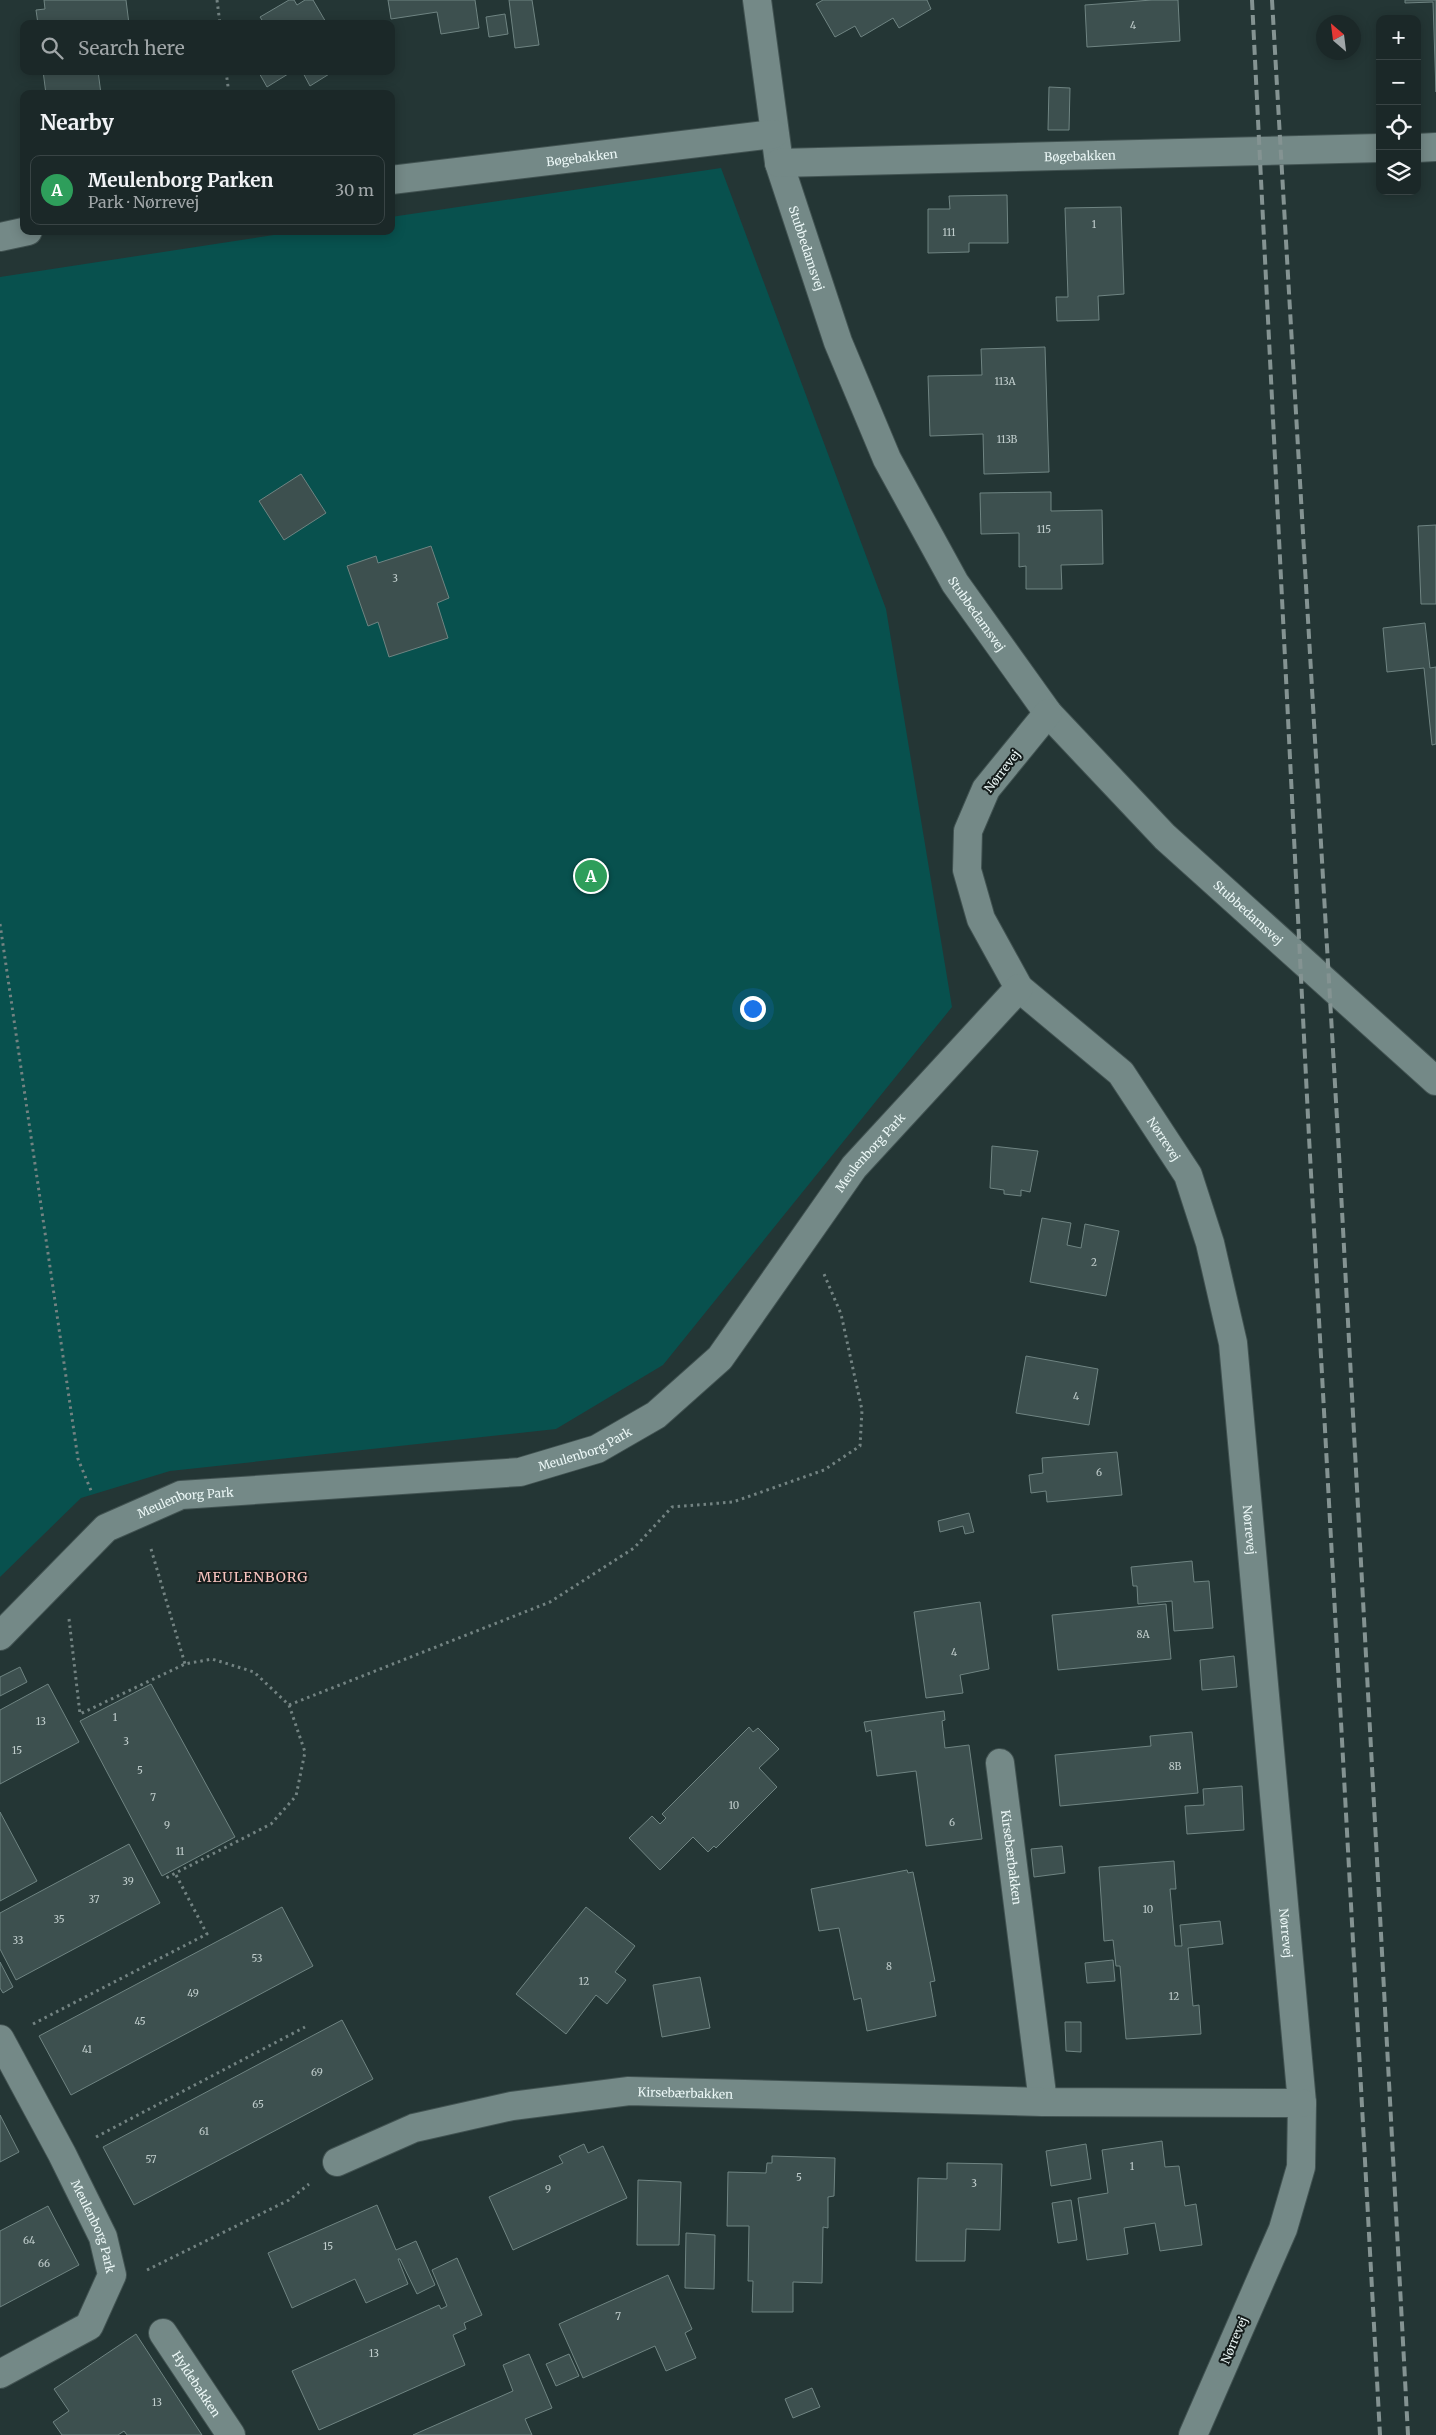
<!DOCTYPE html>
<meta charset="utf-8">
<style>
:root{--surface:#1b2828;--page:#243030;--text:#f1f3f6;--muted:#a0a6a8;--line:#394445;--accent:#b45309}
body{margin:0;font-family:Merriweather,serif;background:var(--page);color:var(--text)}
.controls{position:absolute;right:15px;top:15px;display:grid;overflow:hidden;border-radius:10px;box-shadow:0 2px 12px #0003}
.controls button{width:45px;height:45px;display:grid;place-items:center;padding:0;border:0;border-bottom:1px solid var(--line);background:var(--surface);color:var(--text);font:25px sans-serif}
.compass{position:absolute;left:1316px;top:15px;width:45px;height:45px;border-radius:50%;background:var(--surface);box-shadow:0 2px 12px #0003;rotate:332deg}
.you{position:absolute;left:752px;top:1008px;width:18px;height:18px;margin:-12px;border:4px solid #fff;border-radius:50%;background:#1a73e8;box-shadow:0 0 0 8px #1a73e833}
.badge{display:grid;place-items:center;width:32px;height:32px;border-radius:50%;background:var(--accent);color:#fff;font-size:16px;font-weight:700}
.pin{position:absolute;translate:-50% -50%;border:2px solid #fff;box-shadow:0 1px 5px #0006}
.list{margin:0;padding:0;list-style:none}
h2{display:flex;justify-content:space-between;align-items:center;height:65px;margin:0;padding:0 20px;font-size:21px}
h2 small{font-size:16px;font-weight:400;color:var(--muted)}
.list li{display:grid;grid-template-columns:32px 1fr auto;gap:15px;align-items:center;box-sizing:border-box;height:70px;margin:0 10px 10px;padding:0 10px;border:1px solid var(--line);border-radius:10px}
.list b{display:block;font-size:19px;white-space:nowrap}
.list p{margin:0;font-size:16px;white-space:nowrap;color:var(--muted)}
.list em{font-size:16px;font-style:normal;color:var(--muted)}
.icon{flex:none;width:28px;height:28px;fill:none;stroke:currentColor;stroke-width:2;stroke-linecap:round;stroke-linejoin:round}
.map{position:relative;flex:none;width:1436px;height:2435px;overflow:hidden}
.search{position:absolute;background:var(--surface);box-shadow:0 2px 12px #0003;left:20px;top:20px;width:375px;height:55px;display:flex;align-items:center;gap:12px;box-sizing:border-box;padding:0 18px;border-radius:10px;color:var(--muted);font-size:19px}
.panel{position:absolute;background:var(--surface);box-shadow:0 2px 12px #0003;left:20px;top:90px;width:375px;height:145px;border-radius:10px}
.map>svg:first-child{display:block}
</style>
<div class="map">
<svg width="1436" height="2435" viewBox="0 0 1436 2435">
<rect width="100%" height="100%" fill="#243635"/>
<!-- green -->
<path fill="#08514e" d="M 721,168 L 886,609 L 952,1007 L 663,1365 L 556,1429 L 170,1471 L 81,1498 L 0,1577 L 0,277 L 300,231 L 391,231 L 391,217 Z"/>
<!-- building -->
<path fill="#3d504f" stroke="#6f8482" d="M 44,0 L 126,0 L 129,24 L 38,24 L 36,10 L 45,9 Z
M 289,0 L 294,0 L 297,5 L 305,0 L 313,0 L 327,24 L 263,24 L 264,23 L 260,17 Z
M 388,0 L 475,0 L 479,28 L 441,34 L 437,12 L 391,19 Z
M 509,0 L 532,0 L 539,45 L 515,48 Z
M 823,0 L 927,0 L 931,9 L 899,28 L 893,18 L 861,37 L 855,26 L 835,37 L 816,4 Z
M 1152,0 L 1178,0 L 1180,41 L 1087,47 L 1085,5 Z
M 1405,0 L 1436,0 L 1436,92 L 1433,2 L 1405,3 Z
M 505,14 L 508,34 L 489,37 L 486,17 Z
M 43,71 L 98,71 L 101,94 L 46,94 Z
M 258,71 L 287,71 L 288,74 L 267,87 Z
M 302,71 L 334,71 L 310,86 Z
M 1049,87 L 1070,88 L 1069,130 L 1048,130 Z
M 1007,195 L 1008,243 L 969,243 L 969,252 L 928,253 L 928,209 L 950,209 L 949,196 Z
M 1121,207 L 1124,294 L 1098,296 L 1099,320 L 1057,321 L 1056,297 L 1068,297 L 1065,208 Z
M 1045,347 L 1049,472 L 984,474 L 983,434 L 930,436 L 928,376 L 982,375 L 981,349 Z
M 301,474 L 326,513 L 284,540 L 259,501 Z
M 1051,492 L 1051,511 L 1102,510 L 1103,564 L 1061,565 L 1062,589 L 1026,589 L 1026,566 L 1019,567 L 1019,533 L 981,534 L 980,493 Z
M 1436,525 L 1436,604 L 1421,604 L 1418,526 Z
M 431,546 L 449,598 L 437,603 L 448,638 L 389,657 L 378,622 L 368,626 L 347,566 L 376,556 L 378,563 Z
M 1425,623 L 1430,668 L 1436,667 L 1436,744 L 1432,745 L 1424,668 L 1387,672 L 1383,628 Z
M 992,1146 L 1038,1151 L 1030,1192 L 1021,1190 L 1021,1196 L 1004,1194 L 1004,1190 L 990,1188 Z
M 1042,1218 L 1071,1223 L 1067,1245 L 1081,1248 L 1085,1224 L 1119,1231 L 1106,1296 L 1030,1282 Z
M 1026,1356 L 1098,1369 L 1089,1425 L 1016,1413 Z
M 1117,1452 L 1122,1495 L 1047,1502 L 1046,1491 L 1031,1493 L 1029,1475 L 1043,1473 L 1042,1458 Z
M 969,1513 L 974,1532 L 965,1534 L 963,1526 L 940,1532 L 938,1521 Z
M 1192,1561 L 1194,1582 L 1209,1581 L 1213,1628 L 1174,1631 L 1172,1601 L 1138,1604 L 1137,1586 L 1133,1586 L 1131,1567 Z
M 980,1602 L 989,1669 L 960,1675 L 963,1693 L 926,1698 L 914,1612 Z
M 1166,1604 L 1171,1659 L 1058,1670 L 1052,1615 Z
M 1234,1656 L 1237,1687 L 1202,1690 L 1200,1660 Z
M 20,1667 L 27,1682 L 0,1696 L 0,1677 Z
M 48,1684 L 79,1742 L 0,1784 L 0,1710 Z
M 151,1684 L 235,1837 L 162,1876 L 80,1721 Z
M 944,1711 L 945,1720 L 942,1721 L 945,1748 L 969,1745 L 982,1839 L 926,1846 L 916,1771 L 877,1776 L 871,1730 L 866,1732 L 864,1722 Z
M 749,1727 L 753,1732 L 758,1728 L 779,1749 L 759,1768 L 777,1787 L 716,1848 L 714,1846 L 708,1852 L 693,1837 L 660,1870 L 629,1838 L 652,1816 L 660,1824 L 666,1818 L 662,1814 Z
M 1192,1732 L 1198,1793 L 1060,1806 L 1055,1755 L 1151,1746 L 1150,1736 Z
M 1242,1786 L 1244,1830 L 1187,1834 L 1185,1806 L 1204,1805 L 1203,1789 Z
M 0,1812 L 37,1881 L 0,1901 Z
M 129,1844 L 160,1903 L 16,1980 L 0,1949 L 0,1913 Z
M 1062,1846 L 1065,1873 L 1034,1877 L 1031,1849 Z
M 1174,1861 L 1176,1889 L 1170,1889 L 1175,1946 L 1182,1946 L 1180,1925 L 1220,1921 L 1223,1944 L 1188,1948 L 1193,2006 L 1199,2005 L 1201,2034 L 1126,2039 L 1120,1966 L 1116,1966 L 1113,1940 L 1104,1941 L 1099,1867 Z
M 907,1870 L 908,1873 L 913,1872 L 935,1981 L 930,1982 L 936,2016 L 867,2031 L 861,1998 L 854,2000 L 839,1928 L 819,1931 L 811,1889 Z
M 282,1907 L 313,1966 L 71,2095 L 39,2036 Z
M 586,1907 L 635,1946 L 615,1972 L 626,1980 L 607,2004 L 596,1995 L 566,2034 L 516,1994 Z
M 1113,1960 L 1115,1981 L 1087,1983 L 1085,1963 Z
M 0,1962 L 13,1987 L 3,1993 L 0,1988 Z
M 700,1977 L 710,2028 L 662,2037 L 653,1985 Z
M 342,2020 L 373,2079 L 134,2205 L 103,2147 Z
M 1065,2022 L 1081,2022 L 1081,2052 L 1066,2051 Z
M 0,2115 L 19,2152 L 0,2162 Z
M 1162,2141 L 1165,2167 L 1179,2166 L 1185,2206 L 1196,2204 L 1202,2245 L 1160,2251 L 1155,2223 L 1124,2228 L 1128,2254 L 1087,2260 L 1078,2198 L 1108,2193 L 1102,2150 Z
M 584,2144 L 588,2153 L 603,2146 L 627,2198 L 513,2250 L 489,2197 L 563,2163 L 559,2156 Z
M 1086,2144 L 1091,2179 L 1051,2186 L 1046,2151 Z
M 772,2156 L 835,2158 L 834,2196 L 828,2197 L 828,2228 L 823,2227 L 822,2283 L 793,2282 L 793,2312 L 752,2312 L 753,2281 L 748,2281 L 749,2226 L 727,2226 L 728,2172 L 766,2173 L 767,2163 L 772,2163 Z
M 947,2163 L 1002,2164 L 1000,2230 L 966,2229 L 965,2261 L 916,2261 L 918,2178 L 947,2179 Z
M 638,2180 L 681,2182 L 679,2245 L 637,2245 Z
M 1071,2200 L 1077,2240 L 1058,2243 L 1052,2203 Z
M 377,2205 L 396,2250 L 416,2241 L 435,2285 L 417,2294 L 400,2259 L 398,2259 L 408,2284 L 366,2303 L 355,2279 L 292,2308 L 268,2253 Z
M 48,2206 L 79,2265 L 0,2307 L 0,2231 Z
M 686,2233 L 715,2235 L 714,2289 L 685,2288 Z
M 457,2258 L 482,2315 L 464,2323 L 466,2329 L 453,2335 L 465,2365 L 319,2430 L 292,2371 L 439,2305 L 441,2309 L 447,2306 L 432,2270 Z
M 668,2275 L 692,2329 L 685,2333 L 696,2358 L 666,2371 L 655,2346 L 583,2378 L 559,2324 Z
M 136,2334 L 202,2435 L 127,2435 L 124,2431 L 118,2435 L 62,2435 L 53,2422 L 69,2411 L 54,2389 Z
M 529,2354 L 552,2408 L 525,2419 L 532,2435 L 413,2435 L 513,2391 L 503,2365 Z
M 569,2354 L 579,2376 L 556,2386 L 546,2364 Z
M 812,2388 L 820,2407 L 793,2418 L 785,2399 Z"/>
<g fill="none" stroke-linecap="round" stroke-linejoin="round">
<defs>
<g id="minor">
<path id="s1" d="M 757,0 L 779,163 L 838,342 L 887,459 L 955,583 L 1048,713 L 1165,837 L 1436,1081"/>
<path d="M 1417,148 L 1436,147"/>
<path id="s2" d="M 779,163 L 1380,148"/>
<path id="s3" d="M 391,180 L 774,134"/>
<path d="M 0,237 L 28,231"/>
<path id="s4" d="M 1048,713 L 986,789 L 968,831 L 967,870 L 981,919 L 1019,988 L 1121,1073 L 1188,1175 L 1210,1243 L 1233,1343 L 1302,2103 L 1301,2167 L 1283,2229 L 1193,2435"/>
<path id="s5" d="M 0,1636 L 106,1528 L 181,1495 L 520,1472 L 597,1449 L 656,1415 L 720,1358 L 854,1167 L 1019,988"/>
<path id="s6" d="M 1000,1763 L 1043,2102"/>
<path id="s7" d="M 0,2039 L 62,2154 L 103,2237 L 112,2275 L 89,2326 L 0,2374"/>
<path id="s8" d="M 337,2162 L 414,2128 L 512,2106 L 629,2091 L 1043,2102 L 1302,2103"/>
<path id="s9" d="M 163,2333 L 231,2435"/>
</g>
</defs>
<!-- minor casing -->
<use href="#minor" stroke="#415251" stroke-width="30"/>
<!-- path -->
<path stroke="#738382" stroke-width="3" stroke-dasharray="2.5 4" stroke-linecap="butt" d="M 217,0 L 220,24
M 226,71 L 229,94
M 0,924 L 78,1459 L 92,1493
M 151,1549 L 185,1664
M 69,1619 L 80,1714 L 185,1664 L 212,1659 L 254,1672 L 289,1705 L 305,1752 L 296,1796 L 271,1824 L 164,1879
M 289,1705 L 550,1602 L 634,1548 L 672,1507 L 733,1502 L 824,1470 L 860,1446 L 862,1410 L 841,1314 L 824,1274
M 33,2024 L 207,1934 L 175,1873
M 96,2137 L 305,2027
M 147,2270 L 289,2200 L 309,2184"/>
<!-- minor -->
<use href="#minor" stroke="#748987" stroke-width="28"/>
<!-- rail -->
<path stroke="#849392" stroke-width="4" stroke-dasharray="10 5" stroke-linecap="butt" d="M 1252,0 L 1309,1137 L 1380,2435
M 1272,0 L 1338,1136 L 1408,2435"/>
</g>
<g text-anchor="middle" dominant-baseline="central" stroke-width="4" stroke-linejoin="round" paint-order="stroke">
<!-- number labels -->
<g font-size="10" fill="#c0cdcc">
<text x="1133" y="25">4</text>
<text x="1094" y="224">1</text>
<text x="949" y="232">111</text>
<text x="1005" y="381">113A</text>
<text x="1007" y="439">113B</text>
<text x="1044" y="529">115</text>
<text x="395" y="578">3</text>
<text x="1094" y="1262">2</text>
<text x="1076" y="1396">4</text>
<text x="1099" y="1472">6</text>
<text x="1143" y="1634">8A</text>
<text x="954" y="1652">4</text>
<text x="115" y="1717">1</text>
<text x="41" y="1721">13</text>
<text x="126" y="1741">3</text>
<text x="17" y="1750">15</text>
<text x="1175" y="1766">8B</text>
<text x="140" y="1770">5</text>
<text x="153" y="1797">7</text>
<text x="734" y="1805">10</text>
<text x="952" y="1822">6</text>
<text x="167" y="1825">9</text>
<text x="180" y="1851">11</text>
<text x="128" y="1881">39</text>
<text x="94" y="1899">37</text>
<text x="1148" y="1909">10</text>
<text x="59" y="1919">35</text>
<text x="18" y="1940">33</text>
<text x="257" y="1958">53</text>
<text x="889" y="1966">8</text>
<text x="584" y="1981">12</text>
<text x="193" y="1993">49</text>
<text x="1174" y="1996">12</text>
<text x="140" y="2021">45</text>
<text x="87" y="2049">41</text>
<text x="317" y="2072">69</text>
<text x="258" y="2104">65</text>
<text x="204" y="2131">61</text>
<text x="151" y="2159">57</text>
<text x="1132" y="2166">1</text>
<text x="799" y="2177">5</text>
<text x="974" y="2183">3</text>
<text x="548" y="2189">9</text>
<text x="29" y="2240">64</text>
<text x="328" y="2246">15</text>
<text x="44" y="2263">66</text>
<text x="618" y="2316">7</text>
<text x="374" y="2353">13</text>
<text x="157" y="2402">13</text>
</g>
<!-- street labels -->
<g font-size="12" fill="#ebf7f6" stroke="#141c1b">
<text stroke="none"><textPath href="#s2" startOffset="301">Bøgebakken</textPath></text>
<text stroke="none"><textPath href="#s3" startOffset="192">Bøgebakken</textPath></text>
<text stroke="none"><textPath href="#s1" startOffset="254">Stubbedamsvej</textPath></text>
<text stroke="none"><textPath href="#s1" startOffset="659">Stubbedamsvej</textPath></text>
<text transform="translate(1002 771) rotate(-52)">Nørrevej</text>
<text stroke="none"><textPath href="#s1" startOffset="1064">Stubbedamsvej</textPath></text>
<text stroke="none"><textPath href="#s4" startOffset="524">Nørrevej</textPath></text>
<text stroke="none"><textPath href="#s5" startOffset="1062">Meulenborg Park</textPath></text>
<text stroke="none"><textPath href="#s5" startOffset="642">Meulenborg Park</textPath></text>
<text stroke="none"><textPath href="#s5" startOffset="236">Meulenborg Park</textPath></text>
<text stroke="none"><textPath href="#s4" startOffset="929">Nørrevej</textPath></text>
<text stroke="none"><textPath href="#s6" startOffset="95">Kirsebærbakken</textPath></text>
<text stroke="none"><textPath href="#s4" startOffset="1334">Nørrevej</textPath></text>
<text stroke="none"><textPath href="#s8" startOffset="359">Kirsebærbakken</textPath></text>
<text stroke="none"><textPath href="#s7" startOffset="210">Meulenborg Park</textPath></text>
<text transform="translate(1234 2340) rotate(-67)">Nørrevej</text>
<text stroke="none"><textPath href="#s9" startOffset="61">Hyldebakken</textPath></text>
</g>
<!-- neighbourhood labels -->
<g font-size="14" letter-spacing="1" fill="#f8c4bf" stroke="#141c1b">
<text x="253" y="1577">MEULENBORG</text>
</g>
</g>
</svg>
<div class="controls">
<button>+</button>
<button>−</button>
<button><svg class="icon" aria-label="locate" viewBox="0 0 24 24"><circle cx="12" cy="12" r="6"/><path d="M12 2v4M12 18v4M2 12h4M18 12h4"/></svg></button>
<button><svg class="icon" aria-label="layers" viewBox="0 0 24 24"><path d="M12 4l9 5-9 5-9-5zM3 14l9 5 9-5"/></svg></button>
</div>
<svg class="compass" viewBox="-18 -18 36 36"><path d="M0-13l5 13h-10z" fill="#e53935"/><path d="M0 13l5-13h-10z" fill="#a0a6a8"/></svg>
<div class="you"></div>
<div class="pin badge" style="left:591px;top:876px;background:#2e9e5b">A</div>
<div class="search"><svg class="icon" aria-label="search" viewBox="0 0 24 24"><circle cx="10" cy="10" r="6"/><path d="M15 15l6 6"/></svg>Search here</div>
<section class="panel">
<h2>Nearby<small></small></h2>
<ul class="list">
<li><span class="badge" style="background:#2e9e5b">A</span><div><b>Meulenborg Parken</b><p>Park · Nørrevej</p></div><em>30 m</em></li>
</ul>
</section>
</div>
